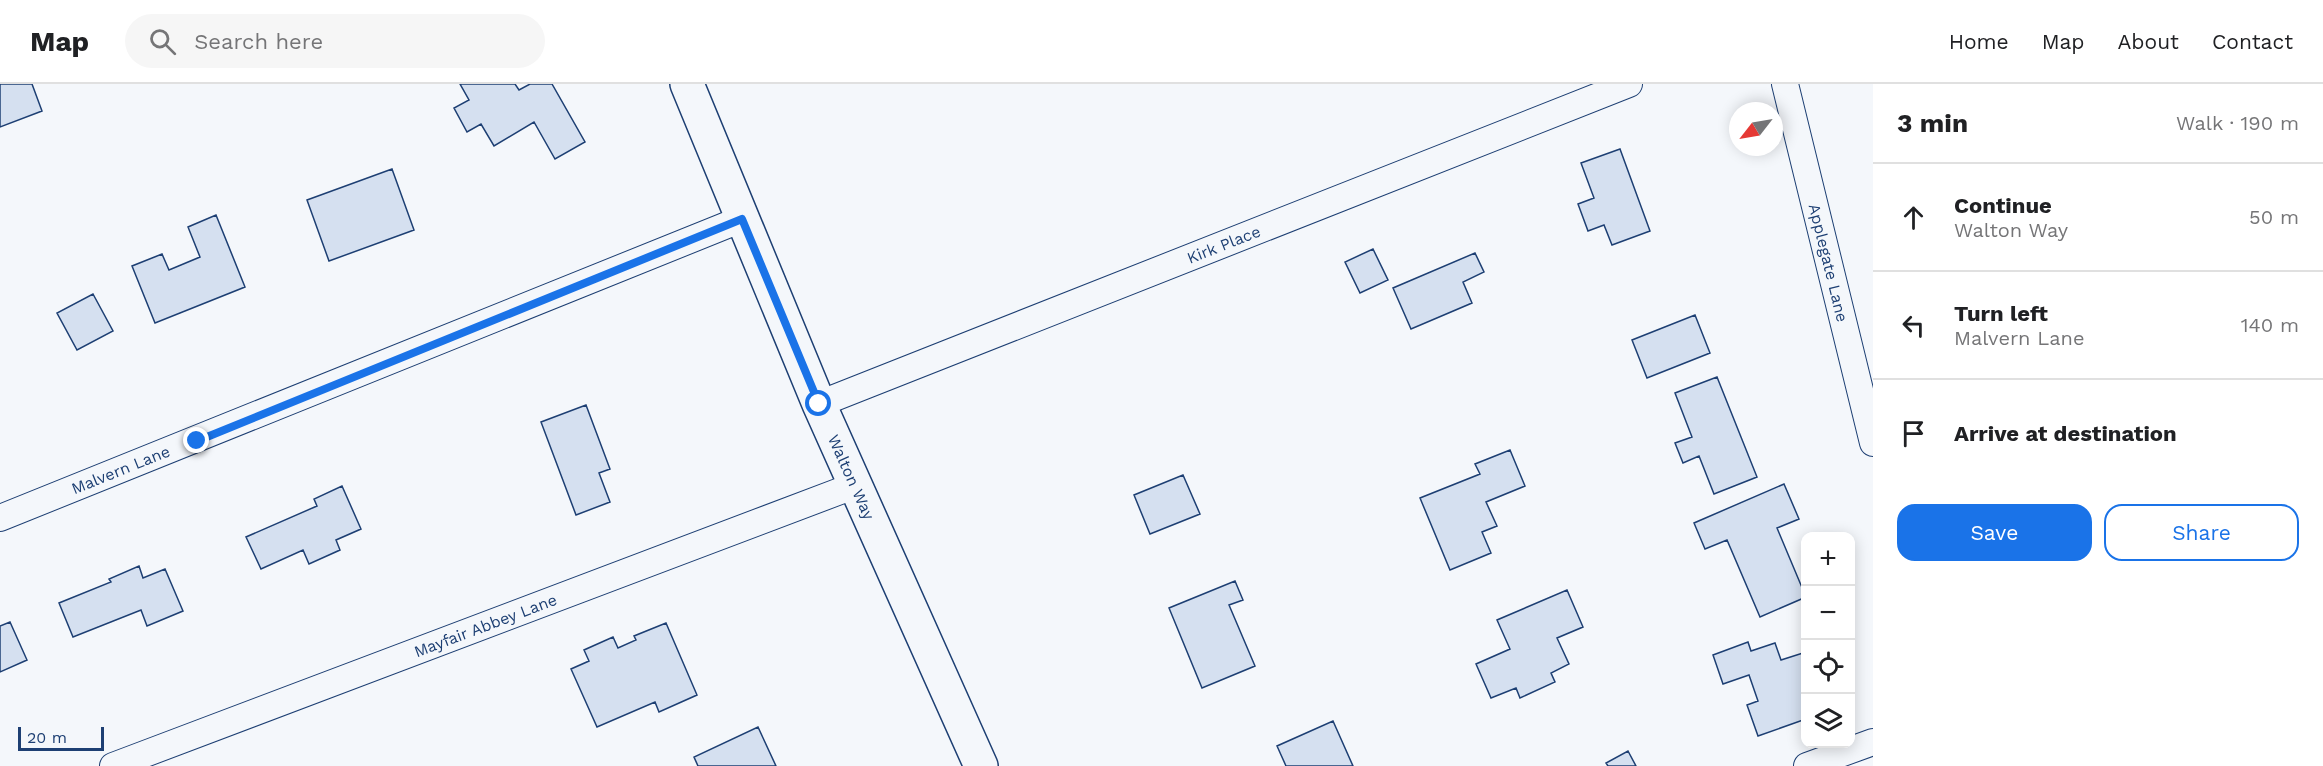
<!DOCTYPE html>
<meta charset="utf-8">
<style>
:root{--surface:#fff;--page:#f6f6f6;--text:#202124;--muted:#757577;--line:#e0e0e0;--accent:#1a73e8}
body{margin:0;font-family:"Work Sans",sans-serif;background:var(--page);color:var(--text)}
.controls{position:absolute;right:18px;bottom:18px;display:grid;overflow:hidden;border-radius:12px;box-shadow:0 3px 15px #0003}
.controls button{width:54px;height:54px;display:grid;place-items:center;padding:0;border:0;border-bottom:2px solid var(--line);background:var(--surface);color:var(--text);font:30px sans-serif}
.compass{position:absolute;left:1729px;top:18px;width:54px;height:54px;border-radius:50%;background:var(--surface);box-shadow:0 3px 15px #0003;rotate:239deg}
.scale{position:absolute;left:18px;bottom:15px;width:86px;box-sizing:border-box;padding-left:6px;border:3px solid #1d3f73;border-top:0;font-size:16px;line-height:21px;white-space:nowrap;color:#1d3f73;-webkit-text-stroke:4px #f4f7fb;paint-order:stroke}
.stop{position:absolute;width:18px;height:18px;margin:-14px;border:4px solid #1a73e8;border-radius:50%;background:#fff}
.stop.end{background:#1a73e8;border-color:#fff;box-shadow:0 2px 6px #0008}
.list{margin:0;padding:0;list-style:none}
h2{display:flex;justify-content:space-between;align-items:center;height:78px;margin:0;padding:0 24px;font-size:26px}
h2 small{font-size:20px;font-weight:400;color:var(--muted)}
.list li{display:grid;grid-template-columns:39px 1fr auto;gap:18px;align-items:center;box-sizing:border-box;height:108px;padding:0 24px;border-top:2px solid var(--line)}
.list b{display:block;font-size:22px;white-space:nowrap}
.list p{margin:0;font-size:20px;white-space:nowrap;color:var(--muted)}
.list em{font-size:20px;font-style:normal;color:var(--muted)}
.actions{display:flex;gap:12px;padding:18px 24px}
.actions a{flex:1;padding:14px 0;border:2px solid var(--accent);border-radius:18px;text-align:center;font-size:21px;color:var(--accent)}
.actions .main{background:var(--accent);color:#fff}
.icon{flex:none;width:33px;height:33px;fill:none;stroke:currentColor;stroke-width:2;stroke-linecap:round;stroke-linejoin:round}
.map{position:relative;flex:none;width:1873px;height:682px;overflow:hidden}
header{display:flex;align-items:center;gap:36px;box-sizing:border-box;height:84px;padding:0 30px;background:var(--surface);border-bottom:2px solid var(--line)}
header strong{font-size:28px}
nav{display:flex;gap:33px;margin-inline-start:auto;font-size:21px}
.search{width:420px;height:54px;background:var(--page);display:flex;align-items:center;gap:15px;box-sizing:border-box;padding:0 21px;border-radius:33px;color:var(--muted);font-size:22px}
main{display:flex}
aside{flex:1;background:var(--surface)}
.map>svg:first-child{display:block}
</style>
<header>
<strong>Map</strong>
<div class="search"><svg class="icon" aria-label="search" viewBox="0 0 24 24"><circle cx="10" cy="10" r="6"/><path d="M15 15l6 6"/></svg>Search here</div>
<nav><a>Home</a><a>Map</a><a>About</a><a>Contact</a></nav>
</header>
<main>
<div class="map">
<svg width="1873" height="682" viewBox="0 0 1873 682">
<rect width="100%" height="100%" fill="#f4f7fb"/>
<!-- building -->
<path fill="#d5e0f0" stroke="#1d3f73" stroke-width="1.5" d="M 0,0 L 32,0 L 42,27 L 0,43 Z
M 460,0 L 515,0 L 519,6 L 530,0 L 552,0 L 585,58 L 555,75 L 534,38 L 494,62 L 481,40 L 467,48 L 454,24 L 469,16 Z
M 1620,65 L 1650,147 L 1612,161 L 1604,141 L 1588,147 L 1578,120 L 1594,114 L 1581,79 Z
M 392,85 L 414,146 L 329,177 L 307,116 Z
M 216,131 L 245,203 L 155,239 L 132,182 L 162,170 L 169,186 L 200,173 L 188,143 Z
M 1373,165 L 1388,196 L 1360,209 L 1345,178 Z
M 1475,169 L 1484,188 L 1463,198 L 1472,219 L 1411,245 L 1393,204 Z
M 93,210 L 113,247 L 77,266 L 57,229 Z
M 1695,231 L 1710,269 L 1647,294 L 1632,256 Z
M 1717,293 L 1757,393 L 1714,410 L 1699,372 L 1683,379 L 1675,359 L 1692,353 L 1675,309 Z
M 586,321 L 610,385 L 599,389 L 610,418 L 576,431 L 541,338 Z
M 1510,366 L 1525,402 L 1486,418 L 1497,442 L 1482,448 L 1491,469 L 1450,486 L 1420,414 L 1480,390 L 1475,380 Z
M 1183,391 L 1200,430 L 1150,450 L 1134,411 Z
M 1784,400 L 1799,435 L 1777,444 L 1806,513 L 1760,533 L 1727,456 L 1705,465 L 1694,439 Z
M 342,402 L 361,445 L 336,456 L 340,466 L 309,480 L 303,466 L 261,485 L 246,453 L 317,422 L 314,415 Z
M 139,482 L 143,494 L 165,485 L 183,527 L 147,542 L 141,526 L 73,553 L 59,519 L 111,498 L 109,495 Z
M 1235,497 L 1243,516 L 1229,521 L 1255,582 L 1202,604 L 1169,524 Z
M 1567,506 L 1583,543 L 1557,554 L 1569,580 L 1551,589 L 1555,598 L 1520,614 L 1516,604 L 1491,614 L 1476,580 L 1510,565 L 1497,536 Z
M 10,538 L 27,576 L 0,588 L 0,542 Z
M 666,539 L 697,611 L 659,628 L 655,618 L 597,643 L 571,585 L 589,577 L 584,566 L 613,553 L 618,564 L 636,556 L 634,552 Z
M 1748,558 L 1751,567 L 1775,559 L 1781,576 L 1806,568 L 1806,635 L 1758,652 L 1747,621 L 1758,617 L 1749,591 L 1723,600 L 1713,571 Z
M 1333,637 L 1353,682 L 1286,682 L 1277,662 Z
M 758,643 L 776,682 L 698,682 L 694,673 Z
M 1628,667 L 1636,682 L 1608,682 L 1606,679 Z"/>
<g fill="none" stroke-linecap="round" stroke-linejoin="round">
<defs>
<g id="street">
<path id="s1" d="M 1785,0 L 1873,359"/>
<path id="s2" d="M 819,320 L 1629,0"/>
<path id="s3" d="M 0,434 L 742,135"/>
<path id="s4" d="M 113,682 L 856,401"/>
<path d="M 1807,682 L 1873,658"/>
</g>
<g id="secondary">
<path id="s5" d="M 687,0 L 819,320 L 981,682"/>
</g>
</defs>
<!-- street casing -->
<use href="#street" stroke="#1d3f73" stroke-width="28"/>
<!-- secondary casing -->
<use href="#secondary" stroke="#1d3f73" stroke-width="36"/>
<!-- street -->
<use href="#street" stroke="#f4f7fb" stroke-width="26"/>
<!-- secondary -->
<use href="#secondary" stroke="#f4f7fb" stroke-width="33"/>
</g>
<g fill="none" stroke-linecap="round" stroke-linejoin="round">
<!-- route -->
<path stroke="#1a73e8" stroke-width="8" d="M 197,357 L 742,135 L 819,320"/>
</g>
<g text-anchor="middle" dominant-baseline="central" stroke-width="4.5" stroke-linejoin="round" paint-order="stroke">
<!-- street labels -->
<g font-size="16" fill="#1d3f73" stroke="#f4f7fb">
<text stroke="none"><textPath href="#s2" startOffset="435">Kirk Place</textPath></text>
<text stroke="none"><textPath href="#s1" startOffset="184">Applegate Lane</textPath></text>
<text stroke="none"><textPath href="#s3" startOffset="130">Malvern Lane</textPath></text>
<text stroke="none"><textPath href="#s5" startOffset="426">Walton Way</textPath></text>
<text stroke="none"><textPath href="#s4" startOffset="398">Mayfair Abbey Lane</textPath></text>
</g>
</g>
</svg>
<div class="controls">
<button>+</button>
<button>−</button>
<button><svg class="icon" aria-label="locate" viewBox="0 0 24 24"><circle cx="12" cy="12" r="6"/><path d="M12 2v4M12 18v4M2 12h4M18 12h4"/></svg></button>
<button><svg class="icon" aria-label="layers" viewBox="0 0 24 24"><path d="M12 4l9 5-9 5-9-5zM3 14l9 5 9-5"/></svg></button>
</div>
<svg class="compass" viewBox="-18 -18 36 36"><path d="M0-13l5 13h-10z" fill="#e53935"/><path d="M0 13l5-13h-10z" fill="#757577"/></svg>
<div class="scale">20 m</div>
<div class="stop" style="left:819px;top:320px"></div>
<div class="stop end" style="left:197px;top:357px"></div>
</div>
<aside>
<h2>3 min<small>Walk · 190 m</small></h2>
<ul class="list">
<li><svg class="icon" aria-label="ahead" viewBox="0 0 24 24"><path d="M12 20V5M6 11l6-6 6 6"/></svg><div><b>Continue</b><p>Walton Way</p></div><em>50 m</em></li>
<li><svg class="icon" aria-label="left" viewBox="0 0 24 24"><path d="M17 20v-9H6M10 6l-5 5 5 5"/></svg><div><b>Turn left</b><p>Malvern Lane</p></div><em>140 m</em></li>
<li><svg class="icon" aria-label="arrive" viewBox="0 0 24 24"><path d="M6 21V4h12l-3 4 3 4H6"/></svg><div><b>Arrive at destination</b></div></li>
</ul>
<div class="actions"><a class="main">Save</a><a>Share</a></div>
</aside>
</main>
